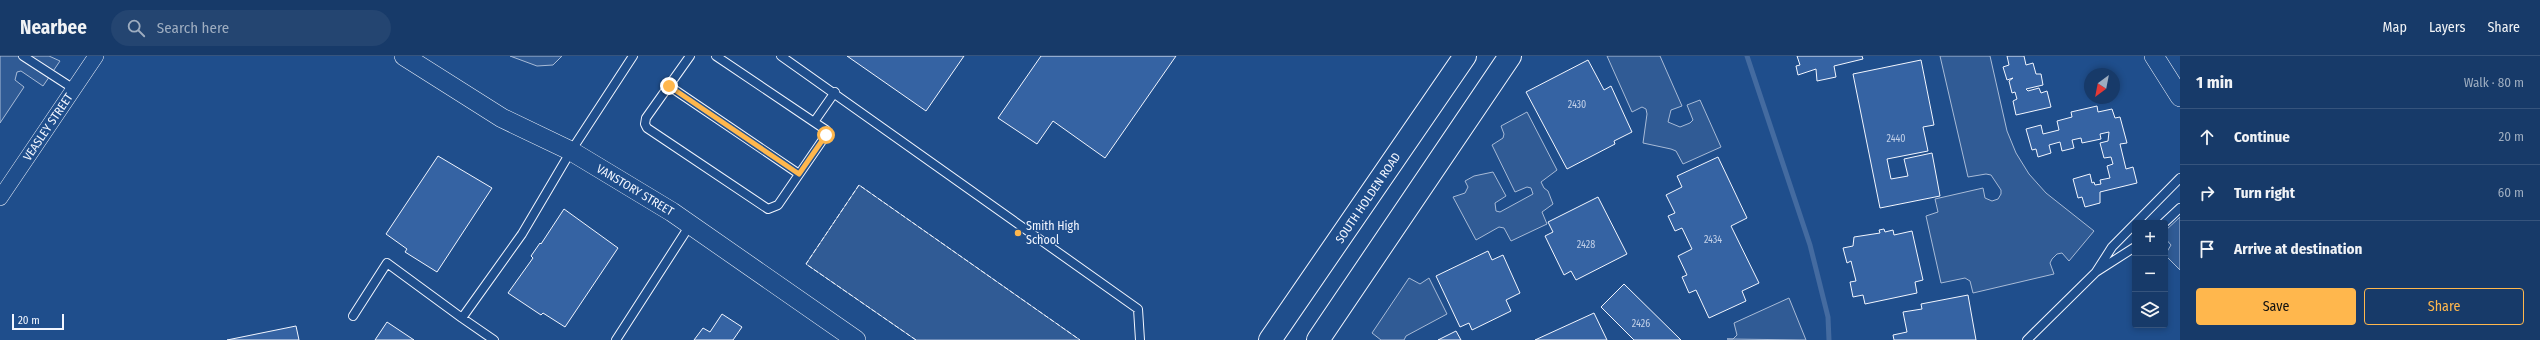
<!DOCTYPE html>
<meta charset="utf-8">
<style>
:root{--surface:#173a69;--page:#244571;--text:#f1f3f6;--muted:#9eadc0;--line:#36547d;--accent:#ffb74d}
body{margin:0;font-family:"Fira Sans Condensed",sans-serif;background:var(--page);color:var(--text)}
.controls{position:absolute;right:12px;bottom:12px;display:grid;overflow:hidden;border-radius:4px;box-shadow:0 2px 6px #0003}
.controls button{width:36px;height:36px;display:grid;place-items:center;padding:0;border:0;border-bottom:1px solid var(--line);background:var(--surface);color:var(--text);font:20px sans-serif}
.compass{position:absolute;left:2084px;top:12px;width:36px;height:36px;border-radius:50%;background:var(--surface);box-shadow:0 2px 6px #0003;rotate:212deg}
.scale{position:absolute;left:12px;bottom:10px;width:52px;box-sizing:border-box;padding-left:4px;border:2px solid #f2f6ff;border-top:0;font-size:11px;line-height:14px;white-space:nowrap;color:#f2f6ff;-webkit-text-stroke:3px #1f4e8c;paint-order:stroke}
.stop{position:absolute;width:12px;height:12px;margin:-9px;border:3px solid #ffb74d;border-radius:50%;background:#fff}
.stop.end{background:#ffb74d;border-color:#fff;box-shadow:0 1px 4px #0008}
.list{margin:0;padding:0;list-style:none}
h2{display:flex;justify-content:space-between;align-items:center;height:52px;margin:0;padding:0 16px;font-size:17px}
h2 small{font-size:13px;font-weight:400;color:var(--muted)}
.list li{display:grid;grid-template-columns:26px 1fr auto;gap:12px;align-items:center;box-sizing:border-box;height:56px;padding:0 16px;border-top:1px solid var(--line)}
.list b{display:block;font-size:15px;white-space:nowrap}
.list em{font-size:13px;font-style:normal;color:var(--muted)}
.actions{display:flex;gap:8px;padding:12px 16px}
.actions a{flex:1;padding:9px 0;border:1px solid var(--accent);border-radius:4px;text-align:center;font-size:14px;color:var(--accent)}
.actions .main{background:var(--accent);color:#111}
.icon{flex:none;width:22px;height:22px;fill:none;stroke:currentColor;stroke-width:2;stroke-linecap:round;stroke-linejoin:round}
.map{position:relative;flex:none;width:2180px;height:284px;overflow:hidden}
header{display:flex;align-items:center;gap:24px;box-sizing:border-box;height:56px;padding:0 20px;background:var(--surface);border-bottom:1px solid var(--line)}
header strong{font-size:19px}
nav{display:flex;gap:22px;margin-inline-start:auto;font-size:14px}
.search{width:280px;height:36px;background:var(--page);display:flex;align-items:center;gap:10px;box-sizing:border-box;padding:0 14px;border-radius:22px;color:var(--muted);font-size:15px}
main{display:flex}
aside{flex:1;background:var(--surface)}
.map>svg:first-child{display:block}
</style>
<header>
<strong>Nearbee</strong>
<div class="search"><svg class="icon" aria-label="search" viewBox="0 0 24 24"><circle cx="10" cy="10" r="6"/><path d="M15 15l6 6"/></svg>Search here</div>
<nav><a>Map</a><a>Layers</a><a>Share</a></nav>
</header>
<main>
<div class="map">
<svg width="2180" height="284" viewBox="0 0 2180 284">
<rect width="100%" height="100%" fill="#1f4e8c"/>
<!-- built -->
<path fill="#305b95" stroke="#a8bbd7" d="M 0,0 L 49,0 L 60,5 L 43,30 L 21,15 L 17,16 L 15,24 L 24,31 L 0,67 Z
M 510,0 L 562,0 L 553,9 L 537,10 Z
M 1607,0 L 1660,0 L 1682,50 L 1671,54 L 1668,66 L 1680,71 L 1690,67 L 1693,64 L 1687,49 L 1700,44 L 1721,91 L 1683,108 L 1676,95 L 1671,93 L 1643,87 L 1647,58 L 1646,53 L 1642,51 L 1632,56 Z
M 1940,0 L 1990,0 L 2007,75 L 2016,97 L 2029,118 L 2046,137 L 2094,175 L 2069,205 L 2062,197 L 2057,198 L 2052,203 L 2050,207 L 2054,218 L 1973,237 L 1970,225 L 1965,222 L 1941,227 L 1926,160 L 1938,156 L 1935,143 L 1983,132 L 1985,142 L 1992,145 L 1998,143 L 2001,138 L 2001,134 L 1991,119 L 1986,118 L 1968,121 Z
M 1527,56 L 1557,114 L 1541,126 L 1544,132 L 1548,135 L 1553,148 L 1542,156 L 1547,168 L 1511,185 L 1504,172 L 1499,171 L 1476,184 L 1453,141 L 1465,137 L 1468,131 L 1465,125 L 1474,120 L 1493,116 L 1506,140 L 1495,147 L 1496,155 L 1500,156 L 1533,138 L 1531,132 L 1527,131 L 1515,136 L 1492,89 L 1503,82 L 1504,78 L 1501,70 Z
M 859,129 L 1080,284 L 916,284 L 806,208 Z
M 2180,161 L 2180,214 L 2165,199 L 2171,189 L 2165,182 L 2165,175 Z
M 1409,222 L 1420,228 L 1429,222 L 1447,258 L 1406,280 L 1404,284 L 1381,284 L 1372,277 Z
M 1789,242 L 1806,284 L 1727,283 L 1733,283 L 1737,279 L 1734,267 Z"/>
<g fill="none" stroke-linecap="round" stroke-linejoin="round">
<!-- stream -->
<path stroke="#446ba0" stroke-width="5" d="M 1747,0 L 1810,189 L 1828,261 L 1829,284"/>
</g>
<!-- building -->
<path fill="#3563a3" stroke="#f2f6ff" d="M 847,0 L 964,0 L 926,55 Z
M 1041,0 L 1176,0 L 1105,102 L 1053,65 L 1037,88 L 998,62 Z
M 1797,0 L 1862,0 L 1863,3 L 1834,10 L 1836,21 L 1817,25 L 1816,13 L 1798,19 L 1796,10 L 1800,9 Z
M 2007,0 L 2024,0 L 2026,9 L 2033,7 L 2036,18 L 2041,18 L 2043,29 L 2026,33 L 2028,35 L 2039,32 L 2041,37 L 2047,35 L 2051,51 L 2016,59 L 2013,45 L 2017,43 L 2015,36 L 2012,37 L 2009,25 L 2013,22 L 2007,24 L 2003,11 L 2009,9 Z
M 1588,4 L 1604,34 L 1611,30 L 1632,76 L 1614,85 L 1615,88 L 1567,113 L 1526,36 Z
M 1921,4 L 1934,69 L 1923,71 L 1928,95 L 1887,103 L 1891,123 L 1908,120 L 1904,103 L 1932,97 L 1940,140 L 1880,152 L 1853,18 Z
M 2097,50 L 2098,56 L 2112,53 L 2115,62 L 2120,61 L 2127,87 L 2120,88 L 2126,113 L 2133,111 L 2137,127 L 2100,136 L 2100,147 L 2085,151 L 2082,141 L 2078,142 L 2073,123 L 2090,118 L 2092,127 L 2094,126 L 2095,129 L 2101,128 L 2100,124 L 2110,122 L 2107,110 L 2113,108 L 2111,101 L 2104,102 L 2100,87 L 2108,85 L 2109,76 L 2100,78 L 2101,83 L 2082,87 L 2081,82 L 2072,84 L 2074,92 L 2062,95 L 2060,86 L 2049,89 L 2051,97 L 2038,101 L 2036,93 L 2032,94 L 2026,73 L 2041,69 L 2043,78 L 2059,74 L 2057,65 L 2072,61 L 2071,56 Z
M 438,100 L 492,132 L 437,216 L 405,196 L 407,193 L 386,178 Z
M 1718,101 L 1747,162 L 1731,170 L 1759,227 L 1742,235 L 1746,245 L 1709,262 L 1696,234 L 1689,237 L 1682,221 L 1687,219 L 1678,200 L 1692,193 L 1682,172 L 1675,175 L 1668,160 L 1675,157 L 1666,139 L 1682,131 L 1677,120 Z
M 1598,141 L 1627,198 L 1576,224 L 1571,215 L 1564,219 L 1545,180 L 1553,176 L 1548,166 Z
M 564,153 L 618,192 L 565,271 L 543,257 L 541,259 L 508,237 L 533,202 L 531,200 L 540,187 L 541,188 Z
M 1884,173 L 1885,176 L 1893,174 L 1894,179 L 1912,175 L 1923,224 L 1915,226 L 1917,237 L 1865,248 L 1863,239 L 1853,241 L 1850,226 L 1856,225 L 1851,205 L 1847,207 L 1843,192 L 1853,190 L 1854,181 L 1880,177 L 1879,174 Z
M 1488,195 L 1492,204 L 1503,199 L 1520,237 L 1506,244 L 1511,255 L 1472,274 L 1469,267 L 1460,271 L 1436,220 Z
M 1624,228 L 1681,284 L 1634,284 L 1601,251 Z
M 1968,239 L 1976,284 L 1894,284 L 1893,279 L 1907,276 L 1903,256 L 1922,253 L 1921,248 Z
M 1594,257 L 1607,284 L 1535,284 Z
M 722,258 L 742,271 L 733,284 L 694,284 L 703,272 L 710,276 Z
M 387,266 L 414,284 L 375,284 Z
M 296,270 L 299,284 L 227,284 Z
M 1456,275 L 1461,284 L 1438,284 Z"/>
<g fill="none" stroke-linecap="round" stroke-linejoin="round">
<defs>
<path id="service" d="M 23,0 L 74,33
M 690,0 L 646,62 L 645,68 L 647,72 L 768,153 L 778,149 L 826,79 L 826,74 L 814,66 L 835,36
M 716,0 L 814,66
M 781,0 L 1138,253 L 1140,284
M 669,30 L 799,118
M 2164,167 L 2180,152
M 2135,191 L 2096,216 L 2112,191 L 2180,122
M 353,260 L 387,207 L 462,262 L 522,178 L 571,95 L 633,0
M 462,262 L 494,284
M 616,284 L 690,169
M 2027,284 L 2096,216"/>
<path id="minor" d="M 0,142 L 96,0"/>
<path id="tertiary" d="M 404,0 L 502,62 L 571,95 L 672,156 L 856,284
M 2154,0 L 2180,41"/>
<path id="secondary" d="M 1270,284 L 1465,0
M 1318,284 L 1510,0"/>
</defs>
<!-- service casing -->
<use href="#service" stroke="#f2f6ff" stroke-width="10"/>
<!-- minor casing -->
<use href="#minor" stroke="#f2f6ff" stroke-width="16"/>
<!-- tertiary casing -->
<use href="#tertiary" stroke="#f2f6ff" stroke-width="20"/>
<!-- secondary casing -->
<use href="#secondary" stroke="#f2f6ff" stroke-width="24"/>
<!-- service -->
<use href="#service" stroke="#1f4e8c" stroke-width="8"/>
<!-- minor -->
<use href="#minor" stroke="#1f4e8c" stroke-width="15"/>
<!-- tertiary -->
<use href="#tertiary" stroke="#1f4e8c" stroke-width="19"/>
<!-- secondary -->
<use href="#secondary" stroke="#1f4e8c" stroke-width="22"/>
<!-- fence -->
<path stroke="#f2f6ff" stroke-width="1" stroke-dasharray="5 2" stroke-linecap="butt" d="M 916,284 L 806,208 L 859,129 L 1080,284"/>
</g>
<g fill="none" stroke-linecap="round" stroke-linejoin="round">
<!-- route -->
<path stroke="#ffb74d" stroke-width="5" d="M 669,30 L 799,118 L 826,79"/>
</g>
<!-- markers -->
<circle fill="#ffb74d" stroke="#1f4e8c" stroke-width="1.5" cx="1018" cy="177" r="4"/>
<g text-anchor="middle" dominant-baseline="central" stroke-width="3" stroke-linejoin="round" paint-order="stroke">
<!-- number labels -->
<g font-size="10" fill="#c3d1e8">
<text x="1577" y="49">2430</text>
<text x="1896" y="83">2440</text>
<text x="1713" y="184">2434</text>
<text x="1586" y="189">2428</text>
<text x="1641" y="268">2426</text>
</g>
<!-- street labels -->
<g font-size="12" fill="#f2f6ff" stroke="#1f4e8c">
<text transform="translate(48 71) rotate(-56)">VEASLEY STREET</text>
<text transform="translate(635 134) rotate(31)">VANSTORY STREET</text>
<text transform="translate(1368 142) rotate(-56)">SOUTH HOLDEN ROAD</text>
</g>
<!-- poi labels -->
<g font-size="12" fill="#f2f6ff" stroke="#1f4e8c" text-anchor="start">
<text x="1026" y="170">Smith High<tspan x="1026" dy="14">School</tspan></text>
</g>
</g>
</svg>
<div class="controls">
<button>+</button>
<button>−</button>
<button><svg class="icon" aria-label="layers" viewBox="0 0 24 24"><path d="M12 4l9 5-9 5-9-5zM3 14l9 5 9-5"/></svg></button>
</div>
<svg class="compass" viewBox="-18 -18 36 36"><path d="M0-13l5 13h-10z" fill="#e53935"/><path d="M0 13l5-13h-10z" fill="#9eadc0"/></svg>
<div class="scale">20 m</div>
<div class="stop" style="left:826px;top:79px"></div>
<div class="stop end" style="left:669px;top:30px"></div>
</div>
<aside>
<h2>1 min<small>Walk · 80 m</small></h2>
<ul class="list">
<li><svg class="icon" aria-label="ahead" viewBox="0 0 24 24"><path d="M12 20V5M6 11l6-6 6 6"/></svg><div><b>Continue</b></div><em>20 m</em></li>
<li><svg class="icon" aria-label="right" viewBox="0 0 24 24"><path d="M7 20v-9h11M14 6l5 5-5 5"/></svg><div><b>Turn right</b></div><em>60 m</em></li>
<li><svg class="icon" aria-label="arrive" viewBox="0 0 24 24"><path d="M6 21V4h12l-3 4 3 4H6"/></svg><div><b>Arrive at destination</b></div></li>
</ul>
<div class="actions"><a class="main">Save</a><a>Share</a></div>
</aside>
</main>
